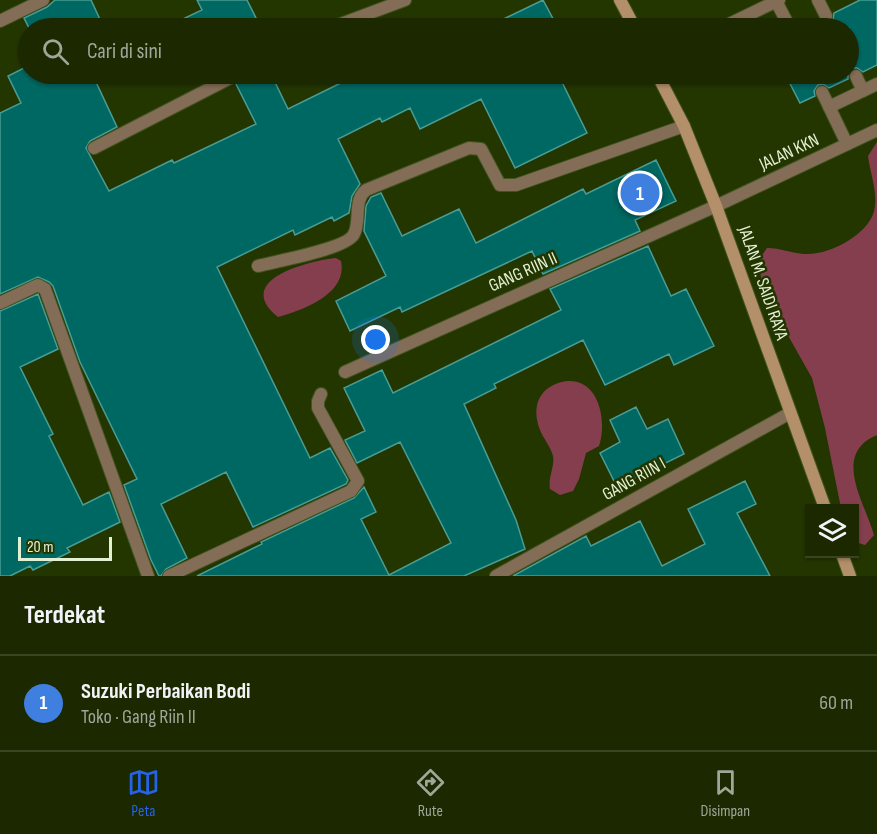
<!DOCTYPE html>
<html lang="id">
<meta charset="utf-8">
<style>
:root{--surface:#1b2800;--page:#28340f;--text:#f1f3f6;--muted:#a0a699;--line:#394422;--accent:#2563eb}
body{margin:0;font-family:"Sofia Sans Condensed",sans-serif;background:var(--page);color:var(--text)}
.controls{position:absolute;right:18px;bottom:18px;display:grid;overflow:hidden;border-radius:0px;box-shadow:0 2px 4px #0004}
.controls button{width:54px;height:54px;display:grid;place-items:center;padding:0;border:0;border-bottom:2px solid var(--line);background:var(--surface);color:var(--text);font:30px sans-serif}
.scale{position:absolute;left:18px;bottom:15px;width:94px;box-sizing:border-box;padding-left:6px;border:3px solid #e3f0d3;border-top:0;font-size:16px;line-height:21px;white-space:nowrap;color:#e3f0d3;-webkit-text-stroke:4px #243600;paint-order:stroke}
.you{position:absolute;left:376px;top:340px;width:21px;height:21px;margin:-15px;border:4px solid #fff;border-radius:50%;background:#1a73e8;box-shadow:0 0 0 9px #1a73e833}
.badge{display:grid;place-items:center;width:39px;height:39px;border-radius:50%;background:var(--accent);color:#fff;font-size:20px;font-weight:700}
.pin{position:absolute;translate:-50% -50%;border:3px solid #fff;box-shadow:0 2px 6px #0006}
.list{margin:0;padding:0;list-style:none}
h2{display:flex;justify-content:space-between;align-items:center;height:78px;margin:0;padding:0 24px;font-size:26px}
h2 small{font-size:20px;font-weight:400;color:var(--muted)}
.list li{display:grid;grid-template-columns:39px 1fr auto;gap:18px;align-items:center;box-sizing:border-box;height:96px;padding:0 24px;border-top:2px solid var(--line)}
.list b{display:block;font-size:22px;white-space:nowrap}
.list p{margin:0;font-size:20px;white-space:nowrap;color:var(--muted)}
.list em{font-size:20px;font-style:normal;color:var(--muted)}
.icon{flex:none;width:33px;height:33px;fill:none;stroke:currentColor;stroke-width:2;stroke-linecap:round;stroke-linejoin:round}
.map{position:relative;flex:none;width:877px;height:576px;overflow:hidden}
.search{position:absolute;background:var(--surface);box-shadow:0 2px 4px #0004;left:18px;right:18px;top:18px;height:66px;display:flex;align-items:center;gap:15px;box-sizing:border-box;padding:0 21px;border-radius:33px;color:var(--muted);font-size:22px}
.sheet{height:174px;background:var(--surface)}
nav{display:flex;justify-content:space-around;align-items:center;box-sizing:border-box;height:84px;border-top:2px solid var(--line);background:var(--surface);font-size:16px;color:var(--muted)}
nav a{display:grid;justify-items:center;gap:3px}
nav .on{color:var(--accent)}
.map>svg:first-child{display:block}
</style>
<div class="map">
<svg width="877" height="576" viewBox="0 0 877 576">
<rect width="100%" height="100%" fill="#243600"/>
<!-- forest -->
<path fill="#853e4e" d="M 877,142 L 877,435 C 831,454 865,503 874,535 L 865,545 L 855,542 L 854,508 L 841,508 L 825,428 L 812,378 L 772,307 L 762,283 L 760,271 L 760,258 L 767,248 C 780,248 792,253 804,254 C 829,256 873,233 875,206 C 877,190 870,172 868,156 Z
M 336,258 L 341,261 C 348,294 303,310 278,317 C 232,280 308,261 336,258 Z
M 568,381 C 600,380 607,422 599,446 L 586,453 L 579,479 L 573,491 L 560,495 L 550,489 C 548,477 555,466 553,456 C 551,447 543,438 540,430 C 530,405 541,384 568,381 Z"/>
<!-- building -->
<path fill="#006862" stroke="#4a9d95" stroke-width="1.5" d="M 55,0 L 91,0 L 104,28 L 29,28 L 24,18 L 47,7 Z
M 197,0 L 247,0 L 261,28 L 164,28 L 202,10 Z
M 543,0 L 558,28 L 485,28 Z
M 860,0 L 877,0 L 877,65 L 863,72 L 857,68 L 853,68 L 849,73 L 849,28 L 800,28 L 819,20 L 822,23 L 829,24 L 833,20 L 834,13 Z
M 28,66 L 28,74 L 104,74 L 106,77 L 96,82 L 117,127 L 90,141 L 86,148 L 109,191 L 172,160 L 174,163 L 256,124 L 236,84 L 254,74 L 271,74 L 288,109 L 359,74 L 558,74 L 587,133 L 515,168 L 481,99 L 420,129 L 410,108 L 382,122 L 380,118 L 338,139 L 360,184 L 352,196 L 349,213 L 334,221 L 332,217 L 295,235 L 293,230 L 217,267 L 310,458 L 330,448 L 348,480 L 346,484 L 253,527 L 226,472 L 161,504 L 187,558 L 166,569 L 161,576 L 159,576 L 151,560 L 124,485 L 137,479 L 80,362 L 53,286 L 49,282 L 38,277 L 0,294 L 0,113 L 21,103 L 8,76 Z
M 785,74 L 848,74 L 848,79 L 829,88 L 823,84 L 818,85 L 814,91 L 815,96 L 800,103 Z
M 656,160 L 676,201 L 635,220 L 640,231 L 543,274 L 532,251 L 402,312 L 400,307 L 350,331 L 336,301 L 386,276 L 364,231 L 366,206 L 371,197 L 381,193 L 402,236 L 459,209 L 476,243 L 583,189 L 586,194 Z
M 648,246 L 671,296 L 686,289 L 714,346 L 674,365 L 669,354 L 605,385 L 583,340 L 494,384 L 496,388 L 464,404 L 516,520 L 525,549 L 464,576 L 197,576 L 262,544 L 261,542 L 354,498 L 364,487 L 376,512 L 361,519 L 389,575 L 451,543 L 400,442 L 357,463 L 345,440 L 365,431 L 344,388 L 382,370 L 393,393 L 561,310 L 550,289 Z
M 38,294 L 58,349 L 20,367 L 53,434 L 49,436 L 83,505 L 109,492 L 120,522 L 67,548 L 70,552 L 33,570 L 30,566 L 10,576 L 0,576 L 0,311 Z
M 636,407 L 647,429 L 668,419 L 684,454 L 617,487 L 600,453 L 620,442 L 610,420 Z
M 745,481 L 756,504 L 737,513 L 770,576 L 513,576 L 586,536 L 591,546 L 640,521 L 662,566 L 705,544 L 688,509 Z"/>
<g fill="none" stroke-linecap="round" stroke-linejoin="round">
<defs>
<path id="lane" d="M 818,0 L 826,16
M 776,1 L 790,28
M 721,28 L 779,0
M 856,76 L 863,91
M 822,92 L 847,144
M 829,107 L 877,84"/>
<path id="street" d="M 0,21 L 43,0
M 330,28 L 405,0
M 94,148 L 238,74
M 258,266 C 276,261 347,249 354,234 C 361,221 353,200 366,190 L 469,148 L 481,149 L 500,185 L 516,185 L 684,126
M 0,303 L 38,285 L 45,289 L 148,576
M 345,372 L 716,206 L 877,130
M 169,576 L 351,491 L 358,481 L 318,408 L 318,401 L 321,394
M 496,576 L 790,413"/>
<path id="secondary" d="M 620,0 L 635,28
M 657,74 L 684,126 L 716,206 L 825,508
M 842,554 L 850,576"/>
</defs>
<!-- lane casing -->
<use href="#lane" stroke="#435422" stroke-width="14"/>
<!-- street casing -->
<use href="#street" stroke="#435422" stroke-width="14"/>
<!-- secondary casing -->
<use href="#secondary" stroke="#435422" stroke-width="14"/>
<!-- lane -->
<use href="#lane" stroke="#846d56" stroke-width="12"/>
<!-- street -->
<use href="#street" stroke="#846d56" stroke-width="12"/>
<!-- secondary -->
<use href="#secondary" stroke="#b4906a" stroke-width="12"/>
</g>
<g text-anchor="middle" dominant-baseline="central" stroke-width="5" stroke-linejoin="round" paint-order="stroke">
<!-- street labels -->
<g font-size="18" fill="#e3f0d3" stroke="#243600">
<text transform="translate(789 152) rotate(-25)">JALAN KKN</text>
<text transform="translate(523 272) rotate(-24)">GANG RIIN II</text>
<text transform="translate(763 283) rotate(71)">JALAN M. SAIDI RAYA</text>
<text transform="translate(634 479) rotate(-29)">GANG RIIN I</text>
</g>
</g>
</svg>
<div class="controls">
<button><svg class="icon" aria-label="layers" viewBox="0 0 24 24"><path d="M12 4l9 5-9 5-9-5zM3 14l9 5 9-5"/></svg></button>
</div>
<div class="scale">20 m</div>
<div class="you"></div>
<div class="pin badge" style="left:640px;top:193px;background:#3f7fe0">1</div>
<div class="search"><svg class="icon" aria-label="search" viewBox="0 0 24 24"><circle cx="10" cy="10" r="6"/><path d="M15 15l6 6"/></svg>Cari di sini</div>
</div>
<section class="sheet">
<h2>Terdekat<small></small></h2>
<ul class="list">
<li><span class="badge" style="background:#3f7fe0">1</span><div><b>Suzuki Perbaikan Bodi</b><p>Toko · Gang Riin II</p></div><em>60 m</em></li>
</ul>
</section>
<nav>
<a class="on"><svg class="icon" aria-label="map" viewBox="0 0 24 24"><path d="M3 6l6-2 6 2 6-2v14l-6 2-6-2-6 2zM9 4v14M15 6v14"/></svg>Peta</a>
<a><svg class="icon" aria-label="directions" viewBox="0 0 24 24"><path d="M12 3l9 9-9 9-9-9zM9 14v-3h6M13 9l2 2-2 2"/></svg>Rute</a>
<a><svg class="icon" aria-label="saved" viewBox="0 0 24 24"><path d="M7 4h10v16l-5-4-5 4z"/></svg>Disimpan</a>
</nav>
